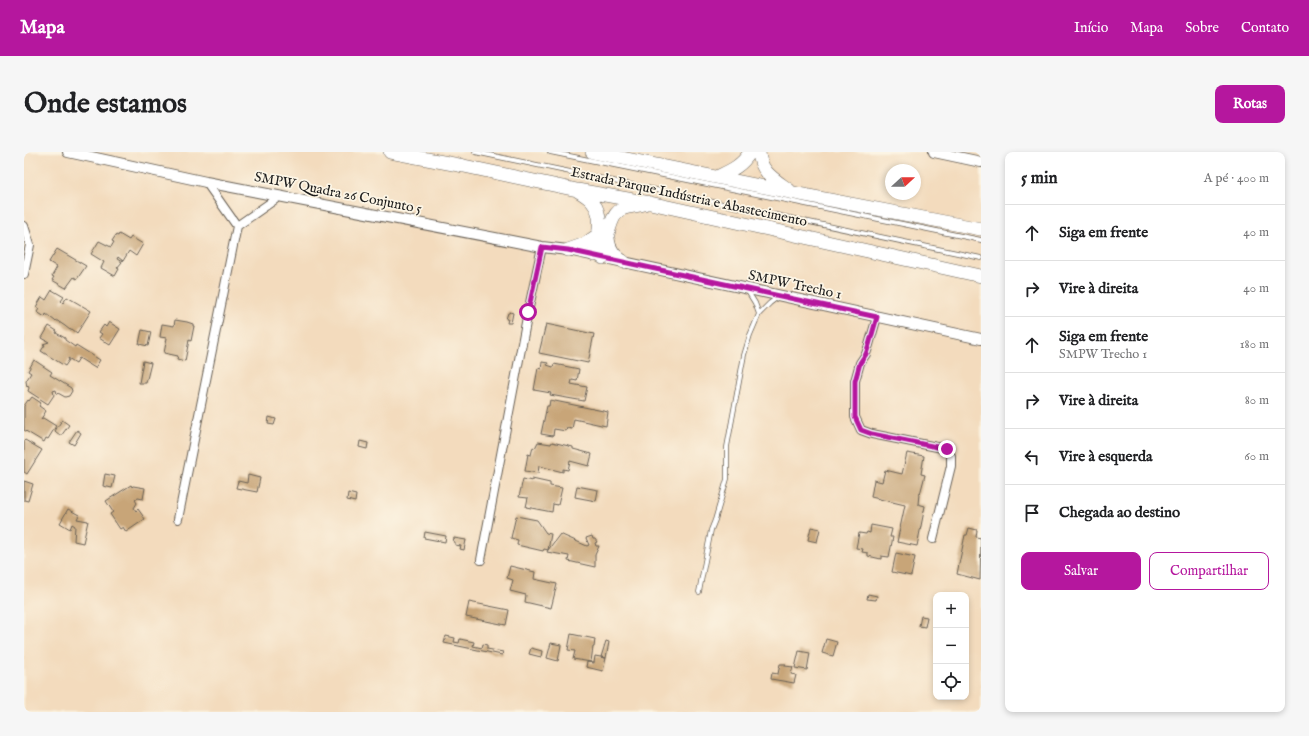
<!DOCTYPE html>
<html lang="pt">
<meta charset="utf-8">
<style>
:root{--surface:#fff;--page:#f6f6f6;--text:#202124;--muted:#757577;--line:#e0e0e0;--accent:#b5179e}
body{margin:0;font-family:"IM FELL English",serif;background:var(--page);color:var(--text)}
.controls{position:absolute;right:12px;bottom:12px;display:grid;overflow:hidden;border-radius:8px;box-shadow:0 2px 6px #0003}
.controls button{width:36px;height:36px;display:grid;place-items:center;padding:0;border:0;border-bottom:1px solid var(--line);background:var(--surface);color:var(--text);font:20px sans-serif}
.compass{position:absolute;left:861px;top:12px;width:36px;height:36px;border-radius:50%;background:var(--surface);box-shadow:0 2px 6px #0003;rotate:69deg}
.stop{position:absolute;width:12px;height:12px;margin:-9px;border:3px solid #b5179e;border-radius:50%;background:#fff}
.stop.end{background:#b5179e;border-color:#fff;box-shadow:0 1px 4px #0008}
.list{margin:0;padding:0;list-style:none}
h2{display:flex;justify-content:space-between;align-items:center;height:52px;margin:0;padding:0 16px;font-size:17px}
h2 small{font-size:13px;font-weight:400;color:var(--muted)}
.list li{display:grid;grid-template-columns:26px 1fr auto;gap:12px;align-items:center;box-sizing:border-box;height:56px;padding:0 16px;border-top:1px solid var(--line)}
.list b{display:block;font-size:15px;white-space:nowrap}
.list p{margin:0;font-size:13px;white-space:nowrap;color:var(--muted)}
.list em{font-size:13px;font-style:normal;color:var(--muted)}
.actions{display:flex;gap:8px;padding:12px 16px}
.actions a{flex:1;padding:9px 0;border:1px solid var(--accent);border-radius:8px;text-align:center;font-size:14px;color:var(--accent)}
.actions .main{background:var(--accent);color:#fff}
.icon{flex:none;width:22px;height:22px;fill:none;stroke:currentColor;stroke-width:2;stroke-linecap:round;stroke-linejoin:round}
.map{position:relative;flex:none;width:957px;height:560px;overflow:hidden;border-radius:8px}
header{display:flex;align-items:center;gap:24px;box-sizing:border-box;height:56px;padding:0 20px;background:var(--accent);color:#fff}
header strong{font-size:19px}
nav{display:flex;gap:22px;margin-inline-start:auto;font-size:14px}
.intro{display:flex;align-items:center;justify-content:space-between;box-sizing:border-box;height:96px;padding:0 24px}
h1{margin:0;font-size:28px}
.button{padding:10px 18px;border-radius:8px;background:var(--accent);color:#fff;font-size:14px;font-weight:700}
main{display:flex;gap:24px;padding:0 24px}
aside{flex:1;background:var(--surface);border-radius:8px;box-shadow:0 2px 6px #0003}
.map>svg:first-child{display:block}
</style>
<header>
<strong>Mapa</strong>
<nav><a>Início</a><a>Mapa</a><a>Sobre</a><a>Contato</a></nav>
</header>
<div class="intro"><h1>Onde estamos</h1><a class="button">Rotas</a></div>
<main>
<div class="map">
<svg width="957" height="560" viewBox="0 0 957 560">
<rect width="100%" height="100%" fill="#fcf5e5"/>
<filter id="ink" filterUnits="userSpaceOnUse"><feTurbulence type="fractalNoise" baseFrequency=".025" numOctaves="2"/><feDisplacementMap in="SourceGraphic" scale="8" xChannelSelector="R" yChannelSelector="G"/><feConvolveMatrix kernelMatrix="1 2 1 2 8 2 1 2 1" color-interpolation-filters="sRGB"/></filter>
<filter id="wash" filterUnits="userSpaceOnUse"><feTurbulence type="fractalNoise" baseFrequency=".012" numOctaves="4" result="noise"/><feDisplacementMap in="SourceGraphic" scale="16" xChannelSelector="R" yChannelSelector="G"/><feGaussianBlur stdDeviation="0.9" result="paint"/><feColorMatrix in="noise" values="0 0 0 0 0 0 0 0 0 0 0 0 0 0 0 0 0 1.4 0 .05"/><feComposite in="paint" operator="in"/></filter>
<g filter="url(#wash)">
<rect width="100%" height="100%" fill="#f3dbbd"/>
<g id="blocks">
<!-- building -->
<path fill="#c8a578" d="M 95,82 L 105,88 L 107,85 L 119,92 L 112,104 L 105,99 L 99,109 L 94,105 L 93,107 L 98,110 L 93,116 L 95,117 L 91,124 L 77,116 L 80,110 L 67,102 L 75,89 L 87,95 L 90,90 L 88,89 L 92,83 L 94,84 Z
M 33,97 L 62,114 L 53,127 L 50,125 L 42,136 L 28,128 L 30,125 L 28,124 L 33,115 L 25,110 Z
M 28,138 L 40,145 L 37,149 L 39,151 L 43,145 L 67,159 L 53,181 L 48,177 L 46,178 L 41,174 L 32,168 L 31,169 L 22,162 L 21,165 L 13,160 L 15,157 L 12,155 L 18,145 L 22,148 Z
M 486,160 L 489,161 L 487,171 L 483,171 L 484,167 L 482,167 L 484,161 L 485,161 Z
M 151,168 L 163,170 L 169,172 L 169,174 L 170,174 L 167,189 L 165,188 L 161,209 L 153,207 L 154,204 L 140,201 L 143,186 L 136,185 L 138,172 L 150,174 Z
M 85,170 L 96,177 L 86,193 L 75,186 L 78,182 L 75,180 L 80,173 L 82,175 Z
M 522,172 L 570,182 L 564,211 L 515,201 Z
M 25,174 L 33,179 L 32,181 L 41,186 L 41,188 L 51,195 L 52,193 L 76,208 L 71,216 L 55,206 L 52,211 L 44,206 L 45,208 L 41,214 L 17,199 L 21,193 L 19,192 L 25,190 L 18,186 Z
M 118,178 L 127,180 L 124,194 L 115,192 Z
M 10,208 L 28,220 L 26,223 L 47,236 L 48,239 L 45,244 L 41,245 L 34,241 L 33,242 L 32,238 L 29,239 L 30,243 L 24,252 L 4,239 L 5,236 L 4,234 L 3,235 L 2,229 L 7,221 L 4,219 Z
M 119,209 L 127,211 L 122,231 L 115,231 Z
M 518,210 L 524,211 L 523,213 L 529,215 L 530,212 L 555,217 L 553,229 L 548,228 L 547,232 L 563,235 L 560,249 L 526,243 L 527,241 L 510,238 L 514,216 L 517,217 Z
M 8,245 L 17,251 L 15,254 L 22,259 L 17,267 L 19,266 L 32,274 L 24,287 L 22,286 L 20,290 L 0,278 L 0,254 L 4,248 L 5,249 Z
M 526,248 L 584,260 L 582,274 L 550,267 L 548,277 L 543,276 L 542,279 L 530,277 L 529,284 L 517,282 L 523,254 L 525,254 Z
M 245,265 L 252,267 L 250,273 L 244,272 Z
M 38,268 L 45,273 L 37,284 L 31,279 Z
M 53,278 L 57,281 L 50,293 L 45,290 Z
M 1,288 L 18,298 L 3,322 L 0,320 L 0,289 Z
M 336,289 L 344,291 L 343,297 L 335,295 Z
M 514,290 L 527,292 L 528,290 L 549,295 L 549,297 L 568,302 L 565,314 L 546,309 L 544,318 L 539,317 L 539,320 L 515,314 L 514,321 L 501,319 L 504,302 L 507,303 L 509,295 L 511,296 Z
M 883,301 L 900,304 L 897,322 L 901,323 L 896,342 L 895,342 L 894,352 L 901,354 L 893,394 L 873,390 L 881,353 L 847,345 L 850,328 L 858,330 L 861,318 L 878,322 Z
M 81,322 L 91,324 L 88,336 L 79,334 Z
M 224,323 L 236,326 L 233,340 L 212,336 L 214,329 L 223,331 Z
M 499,327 L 508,329 L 508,327 L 526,331 L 526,334 L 538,336 L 534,353 L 529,352 L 528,360 L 502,355 L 504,346 L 495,345 Z
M 0,329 L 9,332 L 4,349 L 0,348 Z
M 107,333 L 108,335 L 109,334 L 121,336 L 119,347 L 114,346 L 111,348 L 113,351 L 110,356 L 112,359 L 114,357 L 121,367 L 102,380 L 99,375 L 96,377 L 86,362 L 89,360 L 82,349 Z
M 553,334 L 574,338 L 572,349 L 551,345 Z
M 324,341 L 332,343 L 331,350 L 323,348 Z
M 44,357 L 55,363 L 53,367 L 64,369 L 59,391 L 50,389 L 51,374 L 48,372 L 46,377 L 36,371 Z
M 492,364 L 513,368 L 522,381 L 527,382 L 524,398 L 536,382 L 563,394 L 565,393 L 562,386 L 568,384 L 569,387 L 571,387 L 573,390 L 571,391 L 572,394 L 575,394 L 571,403 L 571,415 L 544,409 L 545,404 L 523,400 L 524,398 L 520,397 L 519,399 L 493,393 L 494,388 L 487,386 Z
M 847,373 L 868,377 L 866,385 L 869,385 L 865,405 L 857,404 L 857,407 L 844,404 L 844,401 L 838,400 L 839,397 L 832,396 L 835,381 L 842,382 L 843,380 L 846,381 Z
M 787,375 L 796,377 L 793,390 L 784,388 Z
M 945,376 L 953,378 L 952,385 L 957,386 L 956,428 L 933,422 L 941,383 L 943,383 Z
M 401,380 L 422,384 L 421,390 L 400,386 Z
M 430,386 L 442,388 L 440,398 L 436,397 L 437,394 L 431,393 L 431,390 L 429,389 Z
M 872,401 L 891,405 L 887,424 L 868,420 Z
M 486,414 L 511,420 L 510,427 L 533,432 L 527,456 L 501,450 L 502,443 L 486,439 L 489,428 L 483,426 Z
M 844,442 L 853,444 L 852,448 L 843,447 Z
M 445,450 L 485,458 L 482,473 L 442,465 Z
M 897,464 L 903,465 L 901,475 L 895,474 Z
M 547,482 L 571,487 L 570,495 L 569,495 L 567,510 L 549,507 L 551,499 L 544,498 Z
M 422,484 L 431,486 L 430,490 L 435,491 L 436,487 L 450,490 L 449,494 L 458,496 L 459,492 L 463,493 L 463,497 L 479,500 L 478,503 L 420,491 Z
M 802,487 L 813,490 L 809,504 L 798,501 Z
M 582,489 L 585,490 L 582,506 L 577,505 Z
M 527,491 L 537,493 L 534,509 L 523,506 Z
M 507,496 L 518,499 L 517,505 L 505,502 Z
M 775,499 L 786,501 L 783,518 L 771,516 Z
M 571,504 L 582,506 L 579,519 L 562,515 L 563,510 L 570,511 Z
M 756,512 L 762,512 L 761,514 L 769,515 L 767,522 L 772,523 L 770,531 L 747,527 L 748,521 L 754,522 Z"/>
</g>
</g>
<g filter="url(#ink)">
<use href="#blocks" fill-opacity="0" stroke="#675f54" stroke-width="1"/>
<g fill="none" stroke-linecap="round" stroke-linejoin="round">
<defs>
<path id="service" d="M 451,0 L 957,106
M 526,0 L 957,88
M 723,138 L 731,151 L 735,162
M 675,440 L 687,378 L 691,368 L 703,327 L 703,295 L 720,203 L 726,183 L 735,162 L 746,151 L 754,145"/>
<path id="minor" d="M 182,30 L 213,74
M 0,74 L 6,93 L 0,122
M 853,165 L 845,193 L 842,202 L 836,211 L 831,229 L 831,265 L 837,278 L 848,282 L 923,297 L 927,304 L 927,314 L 909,387
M 154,367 L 213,74 L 256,44
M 457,408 L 504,160 L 518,95"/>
<path id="tertiary" d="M 44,0 L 182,30 L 518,95 L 544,98 L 957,187
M 910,0 L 957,10"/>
<path id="trunk" d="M 366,0 L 440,14 L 553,38 L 626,51 L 957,124
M 568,0 L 770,41 L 957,77
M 735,0 C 736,20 750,27 765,38
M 693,25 C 706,19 718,14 726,0
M 554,39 C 559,42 566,46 569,51 C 581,65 573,88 570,103
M 584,86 C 585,98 591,104 600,110
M 544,98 L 561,92 L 575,82
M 579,106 C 582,93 585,62 598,57 C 605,54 613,54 620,52"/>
</defs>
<!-- service casing -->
<use href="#service" stroke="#675f54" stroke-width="5.5"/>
<!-- minor casing -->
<use href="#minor" stroke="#675f54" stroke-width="10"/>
<!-- tertiary casing -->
<use href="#tertiary" stroke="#675f54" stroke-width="12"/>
<!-- trunk casing -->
<use href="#trunk" stroke="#675f54" stroke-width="14"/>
<!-- service -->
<use href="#service" stroke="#fff" stroke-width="4"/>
<!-- minor -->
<use href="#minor" stroke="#fff" stroke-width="8"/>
<!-- tertiary -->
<use href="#tertiary" stroke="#fff" stroke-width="10"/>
<!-- trunk -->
<use href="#trunk" stroke="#fff" stroke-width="13"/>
</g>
</g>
<g fill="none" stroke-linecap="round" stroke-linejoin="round" filter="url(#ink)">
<!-- route -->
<path stroke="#b5179e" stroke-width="5" d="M 504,160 L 518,95 L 544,98 L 853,165 L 845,193 L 842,202 L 836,211 L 831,229 L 831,265 L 837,278 L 848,282 L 923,297"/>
</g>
<g text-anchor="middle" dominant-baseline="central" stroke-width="3.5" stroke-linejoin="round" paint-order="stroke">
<!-- street labels -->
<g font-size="14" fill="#1c1c1c" stroke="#fcf5e5">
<text transform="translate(314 41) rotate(11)">SMPW Quadra 26 Conjunto 5</text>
<text transform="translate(665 45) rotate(12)">Estrada Parque Indústria e Abastecimento</text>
<text transform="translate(771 133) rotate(12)">SMPW Trecho 1</text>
</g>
</g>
</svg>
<div class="controls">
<button>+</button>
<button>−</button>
<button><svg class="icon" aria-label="locate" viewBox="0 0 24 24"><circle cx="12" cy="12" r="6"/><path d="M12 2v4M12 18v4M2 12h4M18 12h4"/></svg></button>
</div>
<svg class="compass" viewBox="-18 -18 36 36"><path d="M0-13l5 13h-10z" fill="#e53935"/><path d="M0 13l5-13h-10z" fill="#757577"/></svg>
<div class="stop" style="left:504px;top:160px"></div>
<div class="stop end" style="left:923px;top:297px"></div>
</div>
<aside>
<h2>5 min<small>A pé · 400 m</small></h2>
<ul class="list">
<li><svg class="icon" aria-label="ahead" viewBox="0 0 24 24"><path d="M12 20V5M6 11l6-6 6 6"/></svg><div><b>Siga em frente</b></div><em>40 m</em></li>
<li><svg class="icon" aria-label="right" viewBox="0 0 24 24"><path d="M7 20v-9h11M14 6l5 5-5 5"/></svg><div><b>Vire à direita</b></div><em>40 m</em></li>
<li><svg class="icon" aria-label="ahead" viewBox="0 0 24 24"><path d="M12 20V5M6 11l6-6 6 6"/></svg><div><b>Siga em frente</b><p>SMPW Trecho 1</p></div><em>180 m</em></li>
<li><svg class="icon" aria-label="right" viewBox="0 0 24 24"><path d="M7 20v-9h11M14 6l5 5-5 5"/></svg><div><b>Vire à direita</b></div><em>80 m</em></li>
<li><svg class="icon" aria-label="left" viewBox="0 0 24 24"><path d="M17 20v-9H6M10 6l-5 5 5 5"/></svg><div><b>Vire à esquerda</b></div><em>60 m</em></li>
<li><svg class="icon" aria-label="arrive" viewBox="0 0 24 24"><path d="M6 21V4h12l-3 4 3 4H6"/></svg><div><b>Chegada ao destino</b></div></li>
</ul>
<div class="actions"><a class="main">Salvar</a><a>Compartilhar</a></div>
</aside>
</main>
